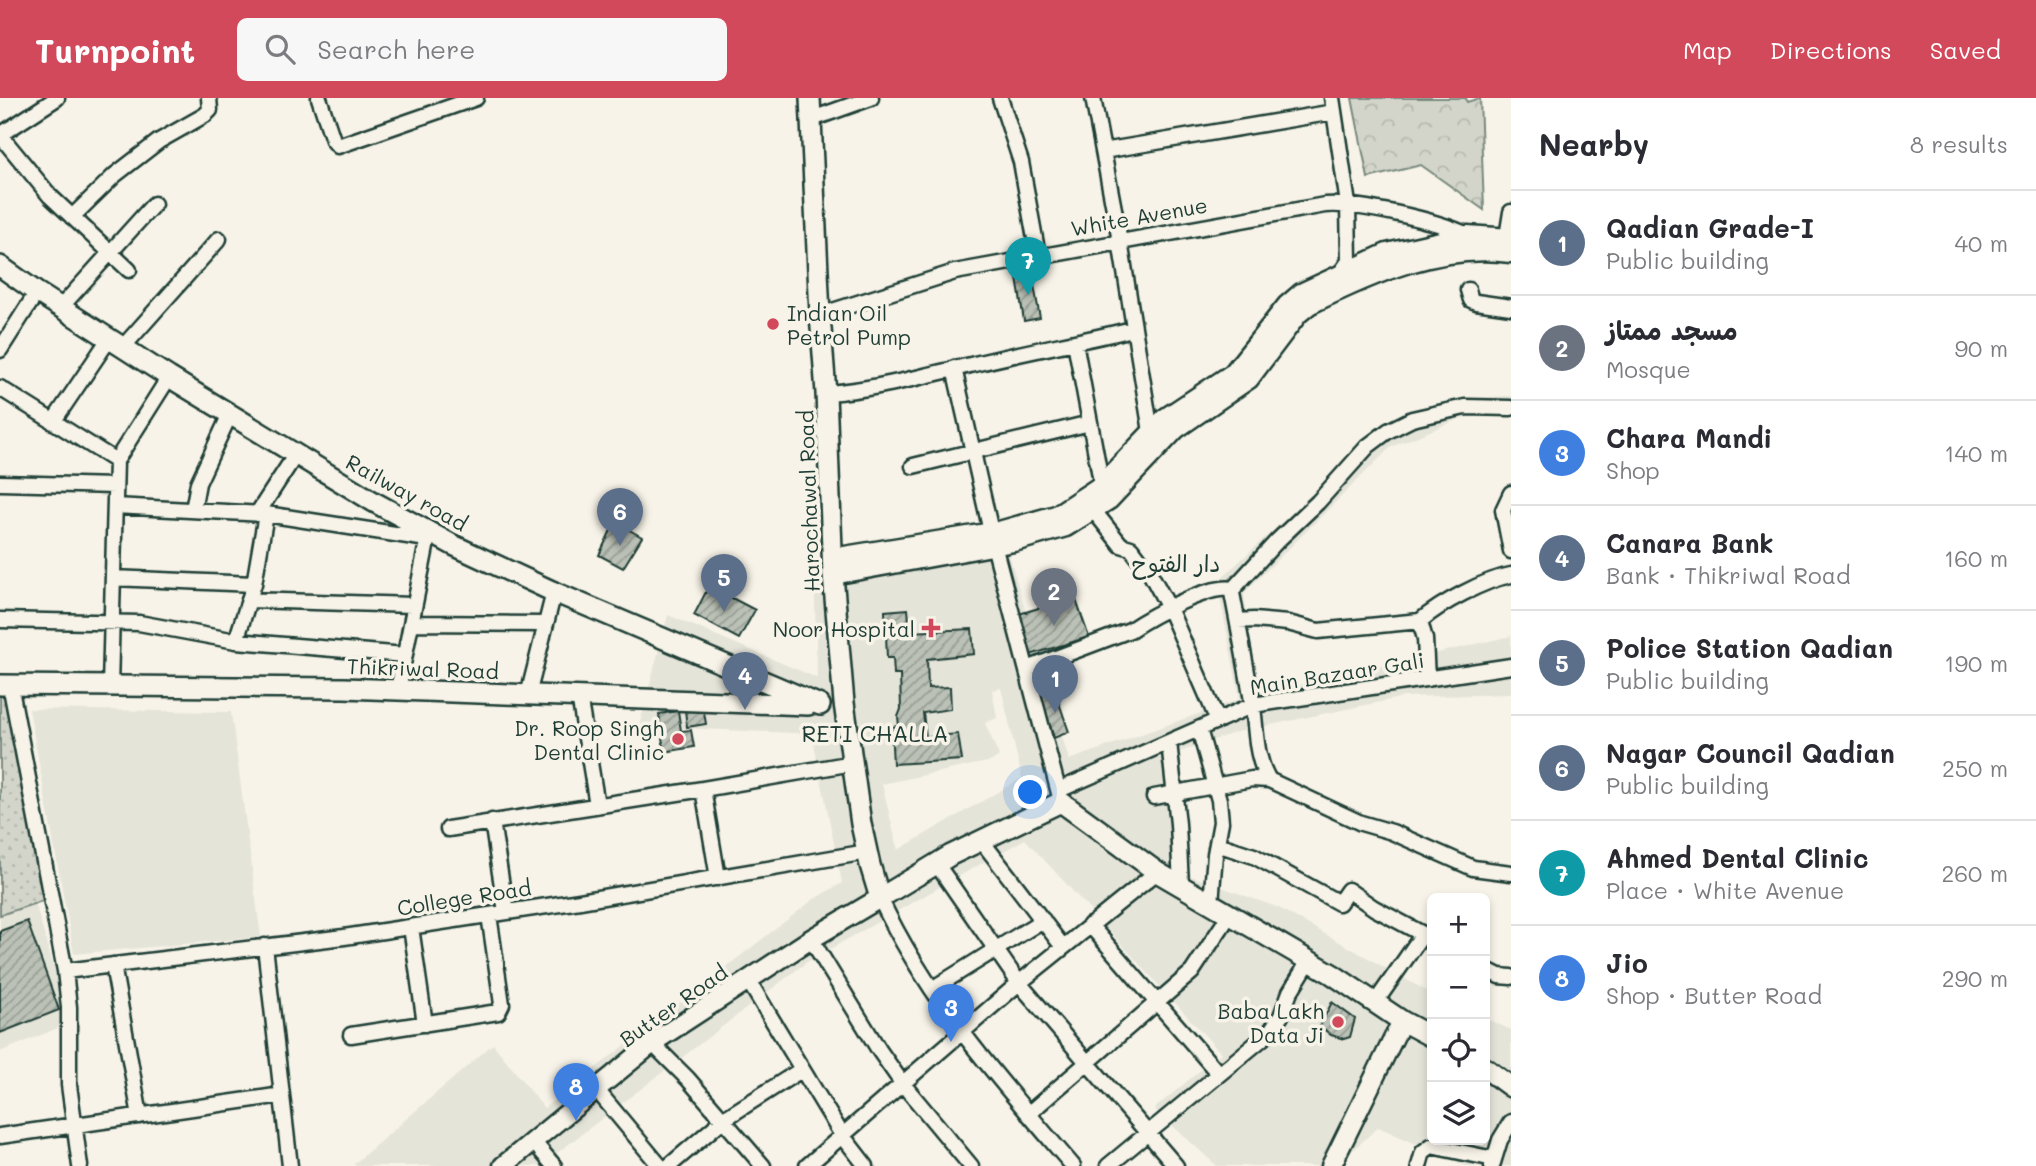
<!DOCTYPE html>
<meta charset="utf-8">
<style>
:root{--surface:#fff;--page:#f7f7f7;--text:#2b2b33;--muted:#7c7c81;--line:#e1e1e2;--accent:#d1495b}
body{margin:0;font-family:Mali,"Playpen Sans Arabic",sans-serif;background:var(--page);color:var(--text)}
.controls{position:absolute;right:21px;bottom:21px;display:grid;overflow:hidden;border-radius:10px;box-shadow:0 4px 10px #0003}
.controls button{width:63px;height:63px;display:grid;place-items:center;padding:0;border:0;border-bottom:2px solid var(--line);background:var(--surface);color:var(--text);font:35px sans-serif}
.you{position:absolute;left:1031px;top:695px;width:24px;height:24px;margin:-18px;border:5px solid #fff;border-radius:50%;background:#1a73e8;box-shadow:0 0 0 10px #1a73e833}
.badge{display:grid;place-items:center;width:46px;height:46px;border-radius:50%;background:var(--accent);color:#fff;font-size:23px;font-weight:700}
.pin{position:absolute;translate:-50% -58px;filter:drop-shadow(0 2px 4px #0008)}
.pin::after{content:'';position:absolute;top:37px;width:24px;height:21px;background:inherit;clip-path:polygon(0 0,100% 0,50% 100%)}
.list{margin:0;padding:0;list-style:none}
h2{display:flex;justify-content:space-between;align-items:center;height:91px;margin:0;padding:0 28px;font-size:30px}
h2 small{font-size:23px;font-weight:400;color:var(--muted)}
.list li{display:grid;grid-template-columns:46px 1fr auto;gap:21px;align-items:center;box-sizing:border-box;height:105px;padding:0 28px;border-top:2px solid var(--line)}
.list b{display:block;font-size:26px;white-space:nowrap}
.list p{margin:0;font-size:23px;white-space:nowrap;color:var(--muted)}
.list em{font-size:23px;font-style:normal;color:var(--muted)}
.icon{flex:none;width:38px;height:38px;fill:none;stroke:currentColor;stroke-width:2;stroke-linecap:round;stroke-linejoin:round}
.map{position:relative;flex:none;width:1511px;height:1068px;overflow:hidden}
header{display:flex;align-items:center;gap:42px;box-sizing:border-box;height:98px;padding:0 35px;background:var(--accent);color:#fff}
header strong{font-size:33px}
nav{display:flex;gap:38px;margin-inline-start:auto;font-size:24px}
.search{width:490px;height:63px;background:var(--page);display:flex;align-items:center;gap:18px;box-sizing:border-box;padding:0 24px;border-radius:10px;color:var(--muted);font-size:26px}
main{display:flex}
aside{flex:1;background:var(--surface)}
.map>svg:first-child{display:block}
</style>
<header>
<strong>Turnpoint</strong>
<div class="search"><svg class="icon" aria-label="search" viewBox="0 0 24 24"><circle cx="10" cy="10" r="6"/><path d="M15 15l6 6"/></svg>Search here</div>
<nav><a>Map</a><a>Directions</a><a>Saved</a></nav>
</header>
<main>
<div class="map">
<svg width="1511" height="1068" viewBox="0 0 1511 1068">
<defs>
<pattern id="green-dots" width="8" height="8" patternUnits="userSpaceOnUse" patternTransform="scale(1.75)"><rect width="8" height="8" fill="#d3d5ca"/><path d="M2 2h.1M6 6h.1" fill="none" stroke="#b5b8ae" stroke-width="1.8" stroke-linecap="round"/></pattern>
<pattern id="forest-crowns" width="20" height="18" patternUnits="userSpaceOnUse" patternTransform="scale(1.75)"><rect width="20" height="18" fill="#d3d5ca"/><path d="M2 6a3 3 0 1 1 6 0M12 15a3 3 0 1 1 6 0" fill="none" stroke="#b5b8ae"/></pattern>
<pattern id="building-hatch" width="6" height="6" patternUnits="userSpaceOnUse" patternTransform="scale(1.75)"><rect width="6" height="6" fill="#bbc1b6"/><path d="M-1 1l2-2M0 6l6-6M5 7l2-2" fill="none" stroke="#979e95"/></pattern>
</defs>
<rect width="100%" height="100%" fill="#f7f3e8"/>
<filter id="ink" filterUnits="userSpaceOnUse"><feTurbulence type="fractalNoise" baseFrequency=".0143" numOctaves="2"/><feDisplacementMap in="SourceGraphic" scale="14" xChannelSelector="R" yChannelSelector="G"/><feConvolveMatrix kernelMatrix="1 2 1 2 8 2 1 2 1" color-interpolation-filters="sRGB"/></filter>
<g filter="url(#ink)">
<!-- built -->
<path fill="#e5e4d9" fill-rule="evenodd" d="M 1511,298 L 1511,319 L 1464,319 L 1391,349 L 1244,495 L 1252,567 L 1261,596 L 1511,538 L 1511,596 L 1404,599 L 1237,634 L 1180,654 L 1191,778 L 1279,810 L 1432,896 L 1432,1042 L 1485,1042 L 1485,920 L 1511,932 L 1511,1068 L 1466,1068 L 1378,1029 L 1336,1068 L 1217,1068 L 1154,1011 L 1221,955 L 1025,741 L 807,864 L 540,1068 L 356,1068 L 354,1066 L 493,946 L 544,1010 L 814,801 L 842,785 L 812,636 L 639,628 L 668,517 L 817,580 L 814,470 L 873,474 L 969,464 L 966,447 L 1003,436 L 1069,662 L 1240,601 L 1217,484 L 1293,414 L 1386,323 L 1462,300 ZM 1001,590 L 1022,680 L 898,752 L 882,686 L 992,663 L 999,658 L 985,625 L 997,620 L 992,592 Z
M 29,611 L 231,614 L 261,839 L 74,856 Z
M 35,805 L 70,925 L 0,954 L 0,817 Z"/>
<!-- green -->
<path fill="url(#green-dots)" stroke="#79897f" stroke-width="2" d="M 10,586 L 51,800 L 0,817 L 0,587 Z"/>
<!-- forest -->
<path fill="url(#forest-crowns)" stroke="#79897f" stroke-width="2" d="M 1352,0 L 1466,0 L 1467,4 L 1480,0 L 1484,112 L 1421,67 L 1368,80 Z"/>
<!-- building -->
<path fill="url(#building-hatch)" stroke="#1f3d34" stroke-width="2" d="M 1031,171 L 1040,220 L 1024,223 L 1016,174 Z
M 615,424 L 642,439 L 623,470 L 599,457 Z
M 709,488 L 755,512 L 739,541 L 694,517 Z
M 1075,499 L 1089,539 L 1030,557 L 1019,516 Z
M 908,511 L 910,534 L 972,531 L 974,556 L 927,561 L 928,590 L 950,589 L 951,611 L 923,615 L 926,639 L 958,636 L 962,662 L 893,666 L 891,629 L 899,628 L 898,619 L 901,611 L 900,576 L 894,576 L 893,560 L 887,560 L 885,513 Z
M 1055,593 L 1069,634 L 1054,640 L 1040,596 Z
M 703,608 L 706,626 L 687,629 L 685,612 Z
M 678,613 L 681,633 L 691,632 L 694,649 L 664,654 L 659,616 Z
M 27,823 L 59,912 L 0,935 L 0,833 Z
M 1332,904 L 1355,921 L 1350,939 L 1344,941 L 1331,937 L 1320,928 Z"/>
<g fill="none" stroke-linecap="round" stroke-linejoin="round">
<defs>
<path id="minor" d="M 319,0 L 333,42 L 338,48 L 476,0
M 1000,0 L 1021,64 L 1038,157
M 1093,0 L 1120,143 L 1151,334
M 1332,0 L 1348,106 L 1349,163 L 1340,176
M 812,21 L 871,0
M 0,37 L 50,98 L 129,172
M 0,37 L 57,0
M 1103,53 L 1334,14
M 72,119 L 115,77 L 159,43 L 205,17 L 210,12 L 209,0
M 1507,139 L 1511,114
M 1468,192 L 1471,202 L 1476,204 L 1511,209
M 61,209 L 154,106
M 820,217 L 955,174 L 1325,107 C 1356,104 1439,123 1467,137
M 1075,244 L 1103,394
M 123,249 L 219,141
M 0,252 L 37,194
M 954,270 L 994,447 L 1060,699
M 0,290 L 116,363
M 826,295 C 871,292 911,281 954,271 C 1013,256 1074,245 1133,231
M 1511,310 L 1465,309 L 1412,321 L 1388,333 L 1368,348 L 1318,404 L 1277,443 L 1233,491 L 1232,495 C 1239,531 1246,567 1252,603 C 1257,631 1254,657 1269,682 L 1361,725 L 1392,734 L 1473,770 L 1511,775
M 53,324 L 109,241
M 913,368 L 1090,325
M 0,385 L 115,388
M 1511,395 L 1503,412 L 1511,453
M 115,408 L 266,416 L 427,441
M 193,412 L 198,385 L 230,316
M 1094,413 L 1121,447 L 1131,450 L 1150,475 L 1169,510 L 1218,623
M 257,416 L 296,356
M 113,480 L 254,486
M 249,502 L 413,507
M 0,522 L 139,525 L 236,543 L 405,557
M 1238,523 L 1254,522 L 1288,525 L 1318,533 L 1420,523
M 411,525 L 546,526
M 236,543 L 254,486 L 266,416
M 1027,571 L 1130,532 C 1151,518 1209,486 1233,491
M 1427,581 L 1425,541 L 1420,523 C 1441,505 1484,482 1511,477
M 10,586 L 65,873 L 69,909 L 69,987 L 80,1068
M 110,589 L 116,363 L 169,279
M 398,592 L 429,434
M 528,597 L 554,494
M 579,598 L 597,707
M 1199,631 L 1219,702 L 1221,724 L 1215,756 L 1211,805
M 1169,644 L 1178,726 L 1181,788
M 703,691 L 718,780
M 1059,692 L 1253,607 L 1511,568
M 1154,699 L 1252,681 L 1269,682
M 492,723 L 506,814
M 448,731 L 703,691 L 853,665
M 981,742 L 1063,849
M 1217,746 L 1254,758 L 1339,805 L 1348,792 L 1374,810 L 1432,841
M 936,765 L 1019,885 L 1176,1068
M 880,800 C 927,901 1001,984 1073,1068
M 1090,827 L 1219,976
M 411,829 L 425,926
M 811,841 L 879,952 L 902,985 L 971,1068
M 265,848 L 290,1068
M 113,867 L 140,1018
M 1485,871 L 1499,878 L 1511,879
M 65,873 L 344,839 L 580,803 L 867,754
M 748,882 L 842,1037 L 866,1068
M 932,891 L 1043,822
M 1375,905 L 1423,836
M 351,937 L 498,914 L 502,906 L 489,817
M 652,945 L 688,981 L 763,1068
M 596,991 L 660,1068
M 1028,1016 L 1192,874 L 1230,816
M 0,1038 L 282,997
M 532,1042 L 554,1068
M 669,1068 L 724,1021 L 801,972
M 807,1068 L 1019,885 L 1157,774
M 1108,1068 L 1269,935 L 1281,918 L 1290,894 L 1309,863
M 1419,1068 L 1423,1054 L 1431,1048 L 1494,1061
M 1492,1068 L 1500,1042 L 1511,1024"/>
<path id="tertiary" d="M 832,460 L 999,433 L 1056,417 L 1100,388 L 1165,320 L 1233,275 L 1287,207 L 1301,195 L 1387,155 L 1467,137 L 1511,140
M 833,477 L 1014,444 L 1066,429 L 1109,402 L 1176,331 L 1249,281 L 1298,216 L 1309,207 C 1372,176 1440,145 1511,155
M 503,1068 L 655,943 L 811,841 L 880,800
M 1331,1068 L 1402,923"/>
<path id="secondary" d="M 810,0 L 820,217 L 826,295 L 833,477 L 844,605 L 861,726 L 870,767 L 880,800 L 951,757 L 1061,704 L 1157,774 L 1332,876 L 1402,923 L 1432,939
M 0,168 L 35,193 L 169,279 L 374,404 L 453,447 L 554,494 L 820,607
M 0,587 L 344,590 L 808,607
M 1485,970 L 1511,989"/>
</defs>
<!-- minor casing -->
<use href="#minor" stroke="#1f3d34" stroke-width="19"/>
<!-- tertiary casing -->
<use href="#tertiary" stroke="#1f3d34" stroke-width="23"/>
<!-- secondary casing -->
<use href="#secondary" stroke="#1f3d34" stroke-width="24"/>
<!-- minor -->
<use href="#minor" stroke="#f7f3e8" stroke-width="14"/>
<!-- tertiary -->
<use href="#tertiary" stroke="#f7f3e8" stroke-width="18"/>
<!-- secondary -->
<use href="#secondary" stroke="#f7f3e8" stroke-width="19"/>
</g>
</g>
<!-- markers -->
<g fill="#d1495b" stroke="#f7f3e8" stroke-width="2.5">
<circle cx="773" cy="226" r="7"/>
<path d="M927.5 519.5h7v7h7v7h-7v7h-7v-7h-7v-7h7z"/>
<circle cx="678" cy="641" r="7"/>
<circle cx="1338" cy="924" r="7"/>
</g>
<g text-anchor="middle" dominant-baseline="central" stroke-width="7" stroke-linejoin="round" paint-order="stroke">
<!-- street labels -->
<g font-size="21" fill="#1f3d34" stroke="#f7f3e8">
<text transform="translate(1139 118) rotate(-10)">White Avenue</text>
<text transform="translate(407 394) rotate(29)">Railway road</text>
<text transform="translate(808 403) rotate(-92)">Harochawal Road</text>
<text transform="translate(423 570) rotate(2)">Thikriwal Road</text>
<text transform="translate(1337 575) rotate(-9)">Main Bazaar Gali</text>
<text transform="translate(464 799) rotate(-9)">College Road</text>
<text transform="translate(673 907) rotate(-35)">Butter Road</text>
</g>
<!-- poi labels -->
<g font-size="21" fill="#1f3d34" stroke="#f7f3e8" text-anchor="end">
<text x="787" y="214" text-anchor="start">Indian Oil<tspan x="787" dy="24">Petrol Pump</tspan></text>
<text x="915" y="530">Noor Hospital</text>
<text x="664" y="629">Dr. Roop Singh<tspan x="664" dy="24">Dental Clinic</tspan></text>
<text x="1324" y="912">Baba Lakh<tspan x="1324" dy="24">Data Ji</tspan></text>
</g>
<!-- neighbourhood labels -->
<g font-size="23" fill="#1f3d34" stroke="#f7f3e8">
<text x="1176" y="465">دار الفتوح</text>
<text x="875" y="635">RETI CHALLA</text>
</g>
</g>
</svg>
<div class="controls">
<button>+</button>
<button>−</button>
<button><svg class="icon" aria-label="locate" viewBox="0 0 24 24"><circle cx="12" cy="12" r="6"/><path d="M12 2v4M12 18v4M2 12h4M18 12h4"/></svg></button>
<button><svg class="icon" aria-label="layers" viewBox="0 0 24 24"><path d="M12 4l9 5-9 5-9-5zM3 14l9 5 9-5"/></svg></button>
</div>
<div class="you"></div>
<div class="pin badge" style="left:1055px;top:615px;background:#5c6f8a">1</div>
<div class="pin badge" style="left:1054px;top:528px;background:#6b7280">2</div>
<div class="pin badge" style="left:951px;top:944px;background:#3f7fe0">3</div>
<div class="pin badge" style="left:745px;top:612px;background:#5c6f8a">4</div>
<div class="pin badge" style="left:724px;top:514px;background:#5c6f8a">5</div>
<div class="pin badge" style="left:620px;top:448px;background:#5c6f8a">6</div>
<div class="pin badge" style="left:1028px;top:197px;background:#0f9aa8">7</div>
<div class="pin badge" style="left:576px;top:1023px;background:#3f7fe0">8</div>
</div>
<aside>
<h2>Nearby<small>8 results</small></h2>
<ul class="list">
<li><span class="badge" style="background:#5c6f8a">1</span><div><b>Qadian Grade-I</b><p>Public building</p></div><em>40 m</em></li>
<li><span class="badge" style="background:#6b7280">2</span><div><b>مسجد ممتاز</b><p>Mosque</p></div><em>90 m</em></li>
<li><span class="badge" style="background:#3f7fe0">3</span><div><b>Chara Mandi</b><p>Shop</p></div><em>140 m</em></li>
<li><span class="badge" style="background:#5c6f8a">4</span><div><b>Canara Bank</b><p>Bank · Thikriwal Road</p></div><em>160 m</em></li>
<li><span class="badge" style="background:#5c6f8a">5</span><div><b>Police Station Qadian</b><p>Public building</p></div><em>190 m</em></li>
<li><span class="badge" style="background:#5c6f8a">6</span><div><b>Nagar Council Qadian</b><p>Public building</p></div><em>250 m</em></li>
<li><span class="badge" style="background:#0f9aa8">7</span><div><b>Ahmed Dental Clinic</b><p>Place · White Avenue</p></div><em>260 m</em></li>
<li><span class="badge" style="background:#3f7fe0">8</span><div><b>Jio</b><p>Shop · Butter Road</p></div><em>290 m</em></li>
</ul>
</aside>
</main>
